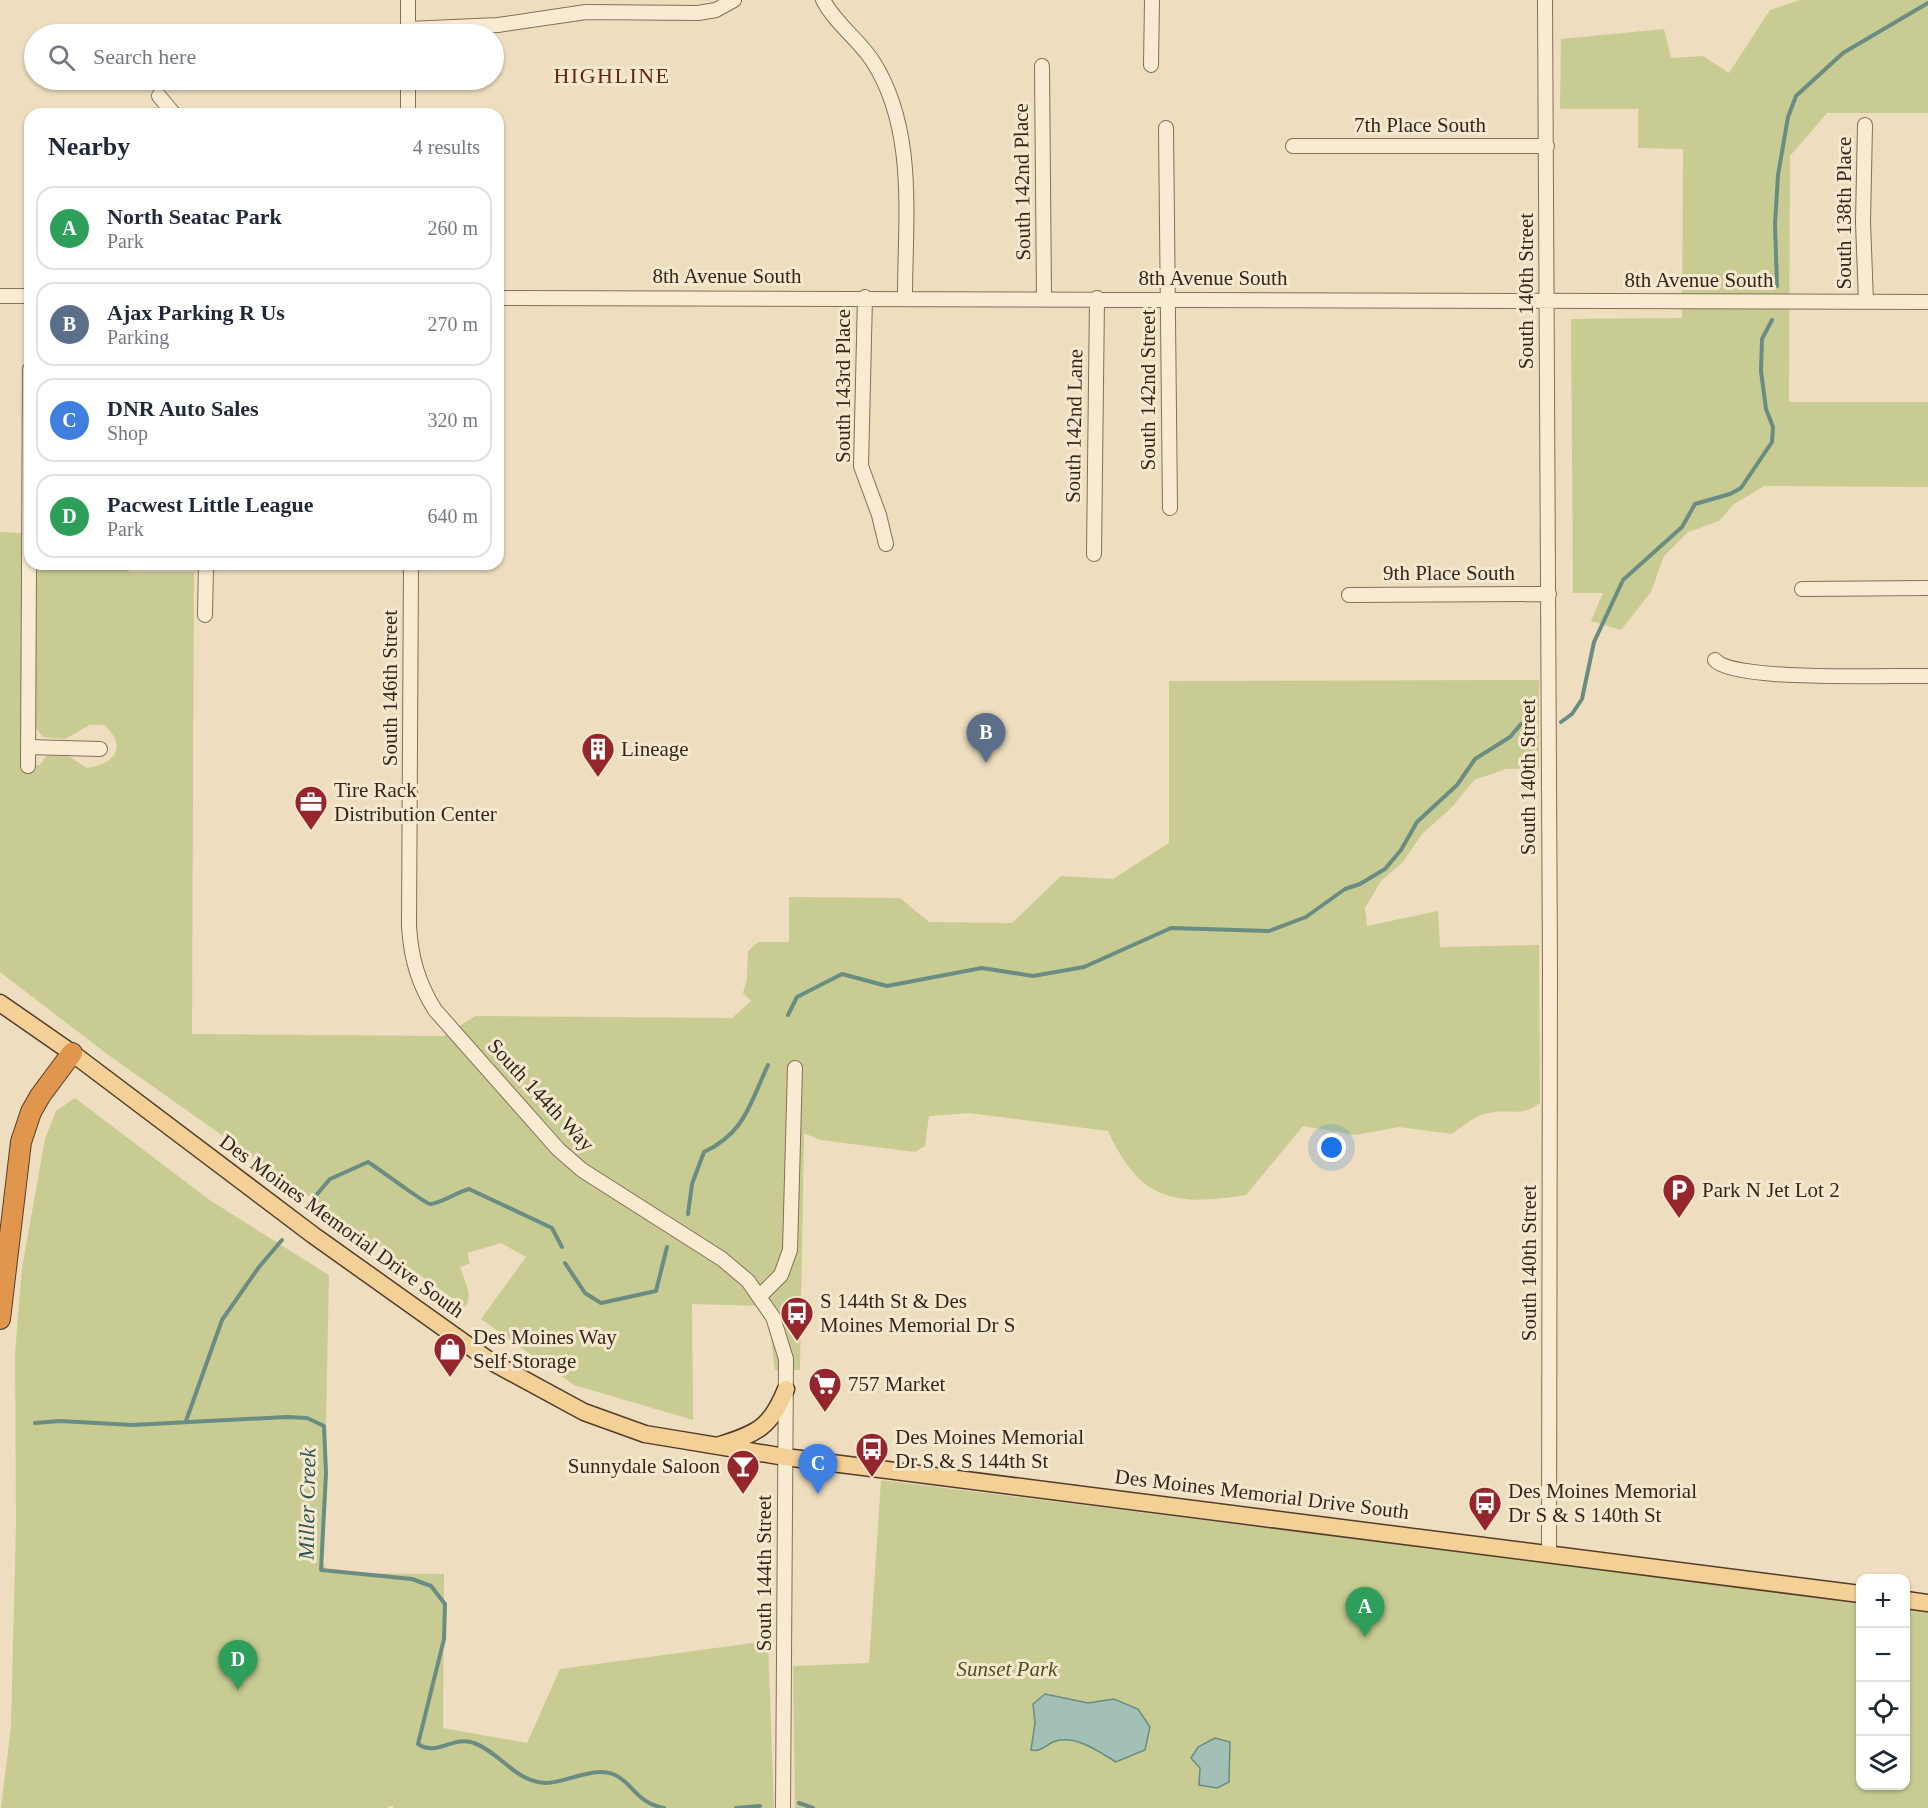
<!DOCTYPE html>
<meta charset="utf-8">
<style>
:root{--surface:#fff;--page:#f2f2f3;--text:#1f2937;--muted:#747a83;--line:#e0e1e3;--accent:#7c3aed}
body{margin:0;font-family:"Times New Roman",serif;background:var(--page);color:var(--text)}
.controls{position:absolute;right:18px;bottom:18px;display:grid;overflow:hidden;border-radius:12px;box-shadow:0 2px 4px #0004}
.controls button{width:54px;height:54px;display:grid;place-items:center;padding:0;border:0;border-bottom:2px solid var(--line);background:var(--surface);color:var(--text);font:30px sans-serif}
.you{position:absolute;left:1332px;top:1148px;width:21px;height:21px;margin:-15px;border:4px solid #fff;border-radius:50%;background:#1a73e8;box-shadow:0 0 0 9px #1a73e833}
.badge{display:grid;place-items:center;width:39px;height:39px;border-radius:50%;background:var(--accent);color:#fff;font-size:20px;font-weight:700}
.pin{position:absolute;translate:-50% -50px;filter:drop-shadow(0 2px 3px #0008)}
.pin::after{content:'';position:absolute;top:32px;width:21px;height:18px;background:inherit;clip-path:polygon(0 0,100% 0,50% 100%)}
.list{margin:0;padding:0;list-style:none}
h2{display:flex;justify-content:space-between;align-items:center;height:78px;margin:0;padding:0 24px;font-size:26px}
h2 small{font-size:20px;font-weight:400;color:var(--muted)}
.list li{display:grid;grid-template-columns:39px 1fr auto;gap:18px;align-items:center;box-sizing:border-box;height:84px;margin:0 12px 12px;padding:0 12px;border:2px solid var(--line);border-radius:18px}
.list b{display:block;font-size:22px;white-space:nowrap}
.list p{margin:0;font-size:20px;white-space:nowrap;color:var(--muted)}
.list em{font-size:20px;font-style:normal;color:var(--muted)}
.icon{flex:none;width:33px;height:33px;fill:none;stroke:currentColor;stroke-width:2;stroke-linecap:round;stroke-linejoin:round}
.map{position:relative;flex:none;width:1928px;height:1808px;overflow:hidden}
.search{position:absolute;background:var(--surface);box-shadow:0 2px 4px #0004;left:24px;top:24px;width:480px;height:66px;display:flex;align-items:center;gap:15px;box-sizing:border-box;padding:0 21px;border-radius:33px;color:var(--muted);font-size:22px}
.panel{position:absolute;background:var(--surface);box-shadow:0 2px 4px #0004;left:24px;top:108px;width:480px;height:462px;border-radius:18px}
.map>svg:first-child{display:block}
</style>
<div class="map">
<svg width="1928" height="1808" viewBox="0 0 1928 1808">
<rect width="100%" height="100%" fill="#eeddbe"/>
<!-- green -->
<path fill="#c8cc93" d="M 1800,0 L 1928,0 L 1928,113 L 1827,113 L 1790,156 L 1789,402 L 1928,402 L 1928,487 L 1764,486 L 1734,504 L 1719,521 L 1688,532 L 1664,556 L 1651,592 L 1621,630 L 1591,621 L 1603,593 L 1573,593 L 1571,319 L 1682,318 L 1683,149 L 1638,148 L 1638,109 L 1560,109 L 1561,39 L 1664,29 L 1671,58 L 1703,56 L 1729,73 L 1770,10 Z
M 0,532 L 21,533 L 21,765 L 40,765 L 47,755 L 68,756 L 87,768 C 115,764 128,746 104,725 L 90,725 L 65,739 L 43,737 L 35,727 L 37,564 L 128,564 L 129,572 L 194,572 L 192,1034 L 444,1036 L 475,1016 L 732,1018 L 751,1001 L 743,993 L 747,979 L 748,951 L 758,942 L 789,942 L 789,897 L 900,898 L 929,922 L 1012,923 L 1061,876 L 1113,879 L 1169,843 L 1169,681 L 1539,680 L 1539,768 L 1506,769 L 1474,780 L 1452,807 L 1422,834 L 1403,862 L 1381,881 L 1365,908 L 1367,926 L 1438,911 L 1440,947 L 1539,945 L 1540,1103 C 1519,1118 1512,1108 1490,1113 C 1475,1115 1464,1125 1452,1134 L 1399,1127 L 1355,1135 L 1303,1126 L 1246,1195 C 1174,1206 1141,1202 1108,1131 L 969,1113 L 929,1116 L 925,1146 L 915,1152 L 820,1140 L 804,1133 L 800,1370 L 775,1370 L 767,1306 L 692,1304 L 693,1420 L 574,1385 L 481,1319 L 526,1257 L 501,1243 L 467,1253 L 470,1263 L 460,1267 C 464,1280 474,1296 465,1307 L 107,1054 L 0,972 Z
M 75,1098 L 211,1201 L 329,1275 L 323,1562 L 327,1571 L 324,1573 L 444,1574 L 443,1728 L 527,1743 L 560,1669 L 768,1641 L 774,1808 L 393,1808 L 393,1806 L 389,1806 L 388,1808 L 1,1808 L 11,1726 L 16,1523 L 15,1354 L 22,1268 L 45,1139 L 56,1111 Z
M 881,1480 L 1860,1602 L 1860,1786 L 1906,1786 L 1906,1608 L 1928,1611 L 1928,1808 L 795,1808 L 793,1666 L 869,1663 Z"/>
<!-- water -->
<path fill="#a2c0b5" stroke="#698d82" stroke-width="1.5" d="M 1045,1694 L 1088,1703 L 1114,1699 L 1138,1709 L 1150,1727 L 1145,1750 L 1116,1762 C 1099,1752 1074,1733 1053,1742 C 1045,1746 1041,1752 1031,1750 L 1035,1723 L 1033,1704 Z
M 1215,1738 L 1230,1742 L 1229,1782 L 1217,1788 L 1199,1785 L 1200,1768 L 1191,1758 L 1198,1747 Z"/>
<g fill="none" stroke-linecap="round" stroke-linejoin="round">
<!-- stream -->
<path stroke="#698d82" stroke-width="4" d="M 1777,286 L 1775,224 L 1778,175 L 1788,117 L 1796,96 L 1843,53 L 1928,3
M 1561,722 L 1572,714 L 1582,699 L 1594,642 L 1623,580 L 1682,527 L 1695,504 L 1730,494 L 1741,488 L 1772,442 L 1773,427 L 1766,409 L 1761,371 L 1762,339 L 1772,320
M 788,1015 L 797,997 L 842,974 L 887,986 L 982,968 L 1033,976 L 1084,967 L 1171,928 L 1269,931 L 1306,917 L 1345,889 L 1360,884 L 1385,869 L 1401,850 L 1417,822 L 1457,785 L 1475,759 L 1510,737 L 1521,724 L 1532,722
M 306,1207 L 330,1179 L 368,1162 C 378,1168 425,1204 430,1204 C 442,1203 457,1192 469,1189 L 552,1228 L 562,1247
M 688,1214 L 692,1184 L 704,1152 C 745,1133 750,1103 768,1065
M 565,1263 L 585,1293 L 601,1303 L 656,1291 L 667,1247
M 186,1421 L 222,1320 L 259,1267 L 282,1240
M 35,1423 L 60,1421 L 132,1425 L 286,1417 L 307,1418 L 324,1426 L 326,1473 L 321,1570 L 412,1579 L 431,1586 L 445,1604 L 444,1639 L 418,1744 C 437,1757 453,1735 474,1743 C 500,1752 515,1782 546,1783 C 567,1783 594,1765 615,1775 C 633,1783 636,1803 664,1808
M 799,1803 L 813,1808
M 736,1808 L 760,1806"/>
<defs>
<path id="minor" d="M 408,0 L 408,34
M 823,0 C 835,23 857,38 872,60 C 917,129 905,218 905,297
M 1545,0 L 1550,972 L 1549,1554
M 408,29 L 498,25 L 586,12 L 698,13 L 716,10 L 734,0
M 1151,65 L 1152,0
M 1042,66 L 1044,297
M 408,80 L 408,114
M 159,96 L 174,114
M 1865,125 L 1863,222 L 1866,302
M 1166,128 L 1170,508
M 1293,146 L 1547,146
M 0,296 L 30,296
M 865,297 L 861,466 L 879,515 L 886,544
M 498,298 L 1928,302
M 1094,554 L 1097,298
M 411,564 L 409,926 C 411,958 418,983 435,1010 L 558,1149 L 582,1170 L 722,1259 L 748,1281 L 773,1317 L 786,1359 L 783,1808
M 1802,589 L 1928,588
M 1349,595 L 1549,594
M 205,615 L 206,564
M 1715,660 C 1733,682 1893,675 1928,676
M 28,747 L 100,749
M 28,766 L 30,369
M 760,1296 L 781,1275 L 790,1250 L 795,1068"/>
<path id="major" d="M 0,1003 L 72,1053 L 313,1235 L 490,1361 L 584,1412 L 645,1434 L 785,1457 L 1860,1594
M 720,1445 C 758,1433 771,1427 786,1389
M 1906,1600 L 1928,1603"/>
<path id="highway" d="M 0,1319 L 21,1142 L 31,1112 L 40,1096 L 72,1053"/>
</defs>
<!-- minor casing -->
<use href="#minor" stroke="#876e57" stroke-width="16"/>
<!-- major casing -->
<use href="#major" stroke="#543c2c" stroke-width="19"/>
<!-- highway casing -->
<use href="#highway" stroke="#543c2c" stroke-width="22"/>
<!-- minor -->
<use href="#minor" stroke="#f9ebd2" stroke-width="14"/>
<!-- major -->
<use href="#major" stroke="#f3d095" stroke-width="16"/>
<!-- highway -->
<use href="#highway" stroke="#e0974d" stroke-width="20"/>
</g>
<!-- icons -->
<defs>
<symbol id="building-pin" viewBox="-11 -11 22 30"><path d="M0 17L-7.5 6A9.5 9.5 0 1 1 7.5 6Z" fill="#96262d" stroke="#f5e8ce"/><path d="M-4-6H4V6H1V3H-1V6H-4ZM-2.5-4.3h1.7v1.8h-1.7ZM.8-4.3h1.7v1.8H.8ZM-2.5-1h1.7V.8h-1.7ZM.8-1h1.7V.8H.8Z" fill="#fff"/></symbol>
<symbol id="office-pin" viewBox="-11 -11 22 30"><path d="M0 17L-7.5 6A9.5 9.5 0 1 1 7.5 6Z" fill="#96262d" stroke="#f5e8ce"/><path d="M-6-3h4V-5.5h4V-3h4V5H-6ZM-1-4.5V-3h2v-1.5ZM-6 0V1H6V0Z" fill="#fff"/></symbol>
<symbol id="parking-pin" viewBox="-11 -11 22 30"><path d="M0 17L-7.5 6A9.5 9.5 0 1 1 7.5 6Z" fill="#96262d" stroke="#f5e8ce"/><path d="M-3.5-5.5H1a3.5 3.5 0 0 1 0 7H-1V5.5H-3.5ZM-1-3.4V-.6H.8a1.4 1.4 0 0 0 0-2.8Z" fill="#fff"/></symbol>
<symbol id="bus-pin" viewBox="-11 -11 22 30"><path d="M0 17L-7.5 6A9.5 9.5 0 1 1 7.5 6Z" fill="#96262d" stroke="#f5e8ce"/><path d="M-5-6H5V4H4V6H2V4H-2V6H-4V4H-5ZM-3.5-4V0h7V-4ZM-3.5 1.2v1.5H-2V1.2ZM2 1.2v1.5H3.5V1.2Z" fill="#fff"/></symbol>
<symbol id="shop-pin" viewBox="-11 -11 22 30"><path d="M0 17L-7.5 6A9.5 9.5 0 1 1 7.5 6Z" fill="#96262d" stroke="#f5e8ce"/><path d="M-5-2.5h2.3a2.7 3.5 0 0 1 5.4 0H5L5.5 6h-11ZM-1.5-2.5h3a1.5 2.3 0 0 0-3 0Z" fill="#fff"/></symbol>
<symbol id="supermarket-pin" viewBox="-11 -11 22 30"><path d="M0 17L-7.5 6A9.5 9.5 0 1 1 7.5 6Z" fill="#96262d" stroke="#f5e8ce"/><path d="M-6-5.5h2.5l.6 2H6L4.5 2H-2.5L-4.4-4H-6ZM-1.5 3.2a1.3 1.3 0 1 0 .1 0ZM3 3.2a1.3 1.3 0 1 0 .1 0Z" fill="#fff"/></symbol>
<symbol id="bar-pin" viewBox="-11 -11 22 30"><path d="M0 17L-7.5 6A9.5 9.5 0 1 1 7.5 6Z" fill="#96262d" stroke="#f5e8ce"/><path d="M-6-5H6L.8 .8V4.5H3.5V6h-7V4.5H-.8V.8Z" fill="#fff"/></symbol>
</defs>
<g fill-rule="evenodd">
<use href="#building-pin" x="579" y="730" width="38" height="52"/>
<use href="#office-pin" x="292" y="783" width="38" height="52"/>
<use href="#parking-pin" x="1660" y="1171" width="38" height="52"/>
<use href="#bus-pin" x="778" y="1294" width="38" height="52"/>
<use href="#shop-pin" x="431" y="1330" width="38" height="52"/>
<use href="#supermarket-pin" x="806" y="1365" width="38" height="52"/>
<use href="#bus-pin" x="853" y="1430" width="38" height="52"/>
<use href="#bar-pin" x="724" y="1447" width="38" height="52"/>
<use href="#bus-pin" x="1466" y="1484" width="38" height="52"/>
</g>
<g text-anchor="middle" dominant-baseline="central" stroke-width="6" stroke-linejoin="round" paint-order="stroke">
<!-- street labels -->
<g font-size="21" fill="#36271c" stroke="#f5e8ce">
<text x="1420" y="125">7th Place South</text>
<text transform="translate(1022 182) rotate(-91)">South 142nd Place</text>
<text transform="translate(1844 213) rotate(-90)">South 138th Place</text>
<text x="727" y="276">8th Avenue South</text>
<text x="1213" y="278">8th Avenue South</text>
<text x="1699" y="280">8th Avenue South</text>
<text transform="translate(1526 291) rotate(-90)">South 140th Street</text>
<text transform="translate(843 386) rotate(-90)">South 143rd Place</text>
<text transform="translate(1148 390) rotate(-90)">South 142nd Street</text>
<text transform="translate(1074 426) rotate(-89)">South 142nd Lane</text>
<text x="1449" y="573">9th Place South</text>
<text transform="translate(390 688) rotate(-90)">South 146th Street</text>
<text transform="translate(1528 777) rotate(-90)">South 140th Street</text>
<text transform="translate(541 1095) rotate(47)">South 144th Way</text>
<text transform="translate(342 1226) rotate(36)">Des Moines Memorial Drive South</text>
<text transform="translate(1529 1263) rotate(-90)">South 140th Street</text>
<text transform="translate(1262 1494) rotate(7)">Des Moines Memorial Drive South</text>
<text transform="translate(764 1573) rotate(-90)">South 144th Street</text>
</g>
<!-- poi labels -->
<g font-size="21" fill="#36271c" stroke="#f5e8ce" text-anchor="start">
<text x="621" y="749">Lineage</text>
<text x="334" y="790">Tire Rack<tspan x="334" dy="24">Distribution Center</tspan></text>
<text x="1702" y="1190">Park N Jet Lot 2</text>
<text x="820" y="1301">S 144th St &amp; Des<tspan x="820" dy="24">Moines Memorial Dr S</tspan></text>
<text x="473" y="1337">Des Moines Way<tspan x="473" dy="24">Self Storage</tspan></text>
<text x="848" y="1384">757 Market</text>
<text x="895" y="1437">Des Moines Memorial<tspan x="895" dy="24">Dr S &amp; S 144th St</tspan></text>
<text x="720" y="1466" text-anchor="end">Sunnydale Saloon</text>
<text x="1508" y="1491">Des Moines Memorial<tspan x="1508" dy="24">Dr S &amp; S 140th St</tspan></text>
</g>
<!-- park labels -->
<g font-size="21" font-style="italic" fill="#495322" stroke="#f5e8ce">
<text x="1007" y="1669">Sunset Park</text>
</g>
<!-- neighbourhood labels -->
<g font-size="22" letter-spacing="1.5" fill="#63261b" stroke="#f5e8ce">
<text x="612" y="75">HIGHLINE</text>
</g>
<!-- water labels -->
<g font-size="22" font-style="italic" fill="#2b5651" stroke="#f5e8ce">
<text transform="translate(307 1504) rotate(-89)">Miller Creek</text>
</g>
</g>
</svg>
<div class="controls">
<button>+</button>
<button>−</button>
<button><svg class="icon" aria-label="locate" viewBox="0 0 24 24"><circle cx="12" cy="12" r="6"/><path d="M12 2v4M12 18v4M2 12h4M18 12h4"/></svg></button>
<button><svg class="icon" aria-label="layers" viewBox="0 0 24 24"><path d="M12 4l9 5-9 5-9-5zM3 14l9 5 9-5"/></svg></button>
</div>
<div class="you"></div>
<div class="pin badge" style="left:1365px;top:1637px;background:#2e9e5b">A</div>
<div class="pin badge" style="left:986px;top:763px;background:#5c6f8a">B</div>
<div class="pin badge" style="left:818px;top:1494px;background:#3f7fe0">C</div>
<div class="pin badge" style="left:238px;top:1690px;background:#2e9e5b">D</div>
<div class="search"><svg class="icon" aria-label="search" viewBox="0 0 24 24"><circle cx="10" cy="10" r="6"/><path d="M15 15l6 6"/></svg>Search here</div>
<section class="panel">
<h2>Nearby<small>4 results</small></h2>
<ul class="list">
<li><span class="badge" style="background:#2e9e5b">A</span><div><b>North Seatac Park</b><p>Park</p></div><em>260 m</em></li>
<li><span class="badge" style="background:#5c6f8a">B</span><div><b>Ajax Parking R Us</b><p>Parking</p></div><em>270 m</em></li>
<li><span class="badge" style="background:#3f7fe0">C</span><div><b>DNR Auto Sales</b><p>Shop</p></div><em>320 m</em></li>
<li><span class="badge" style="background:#2e9e5b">D</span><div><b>Pacwest Little League</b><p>Park</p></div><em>640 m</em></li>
</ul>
</section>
</div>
